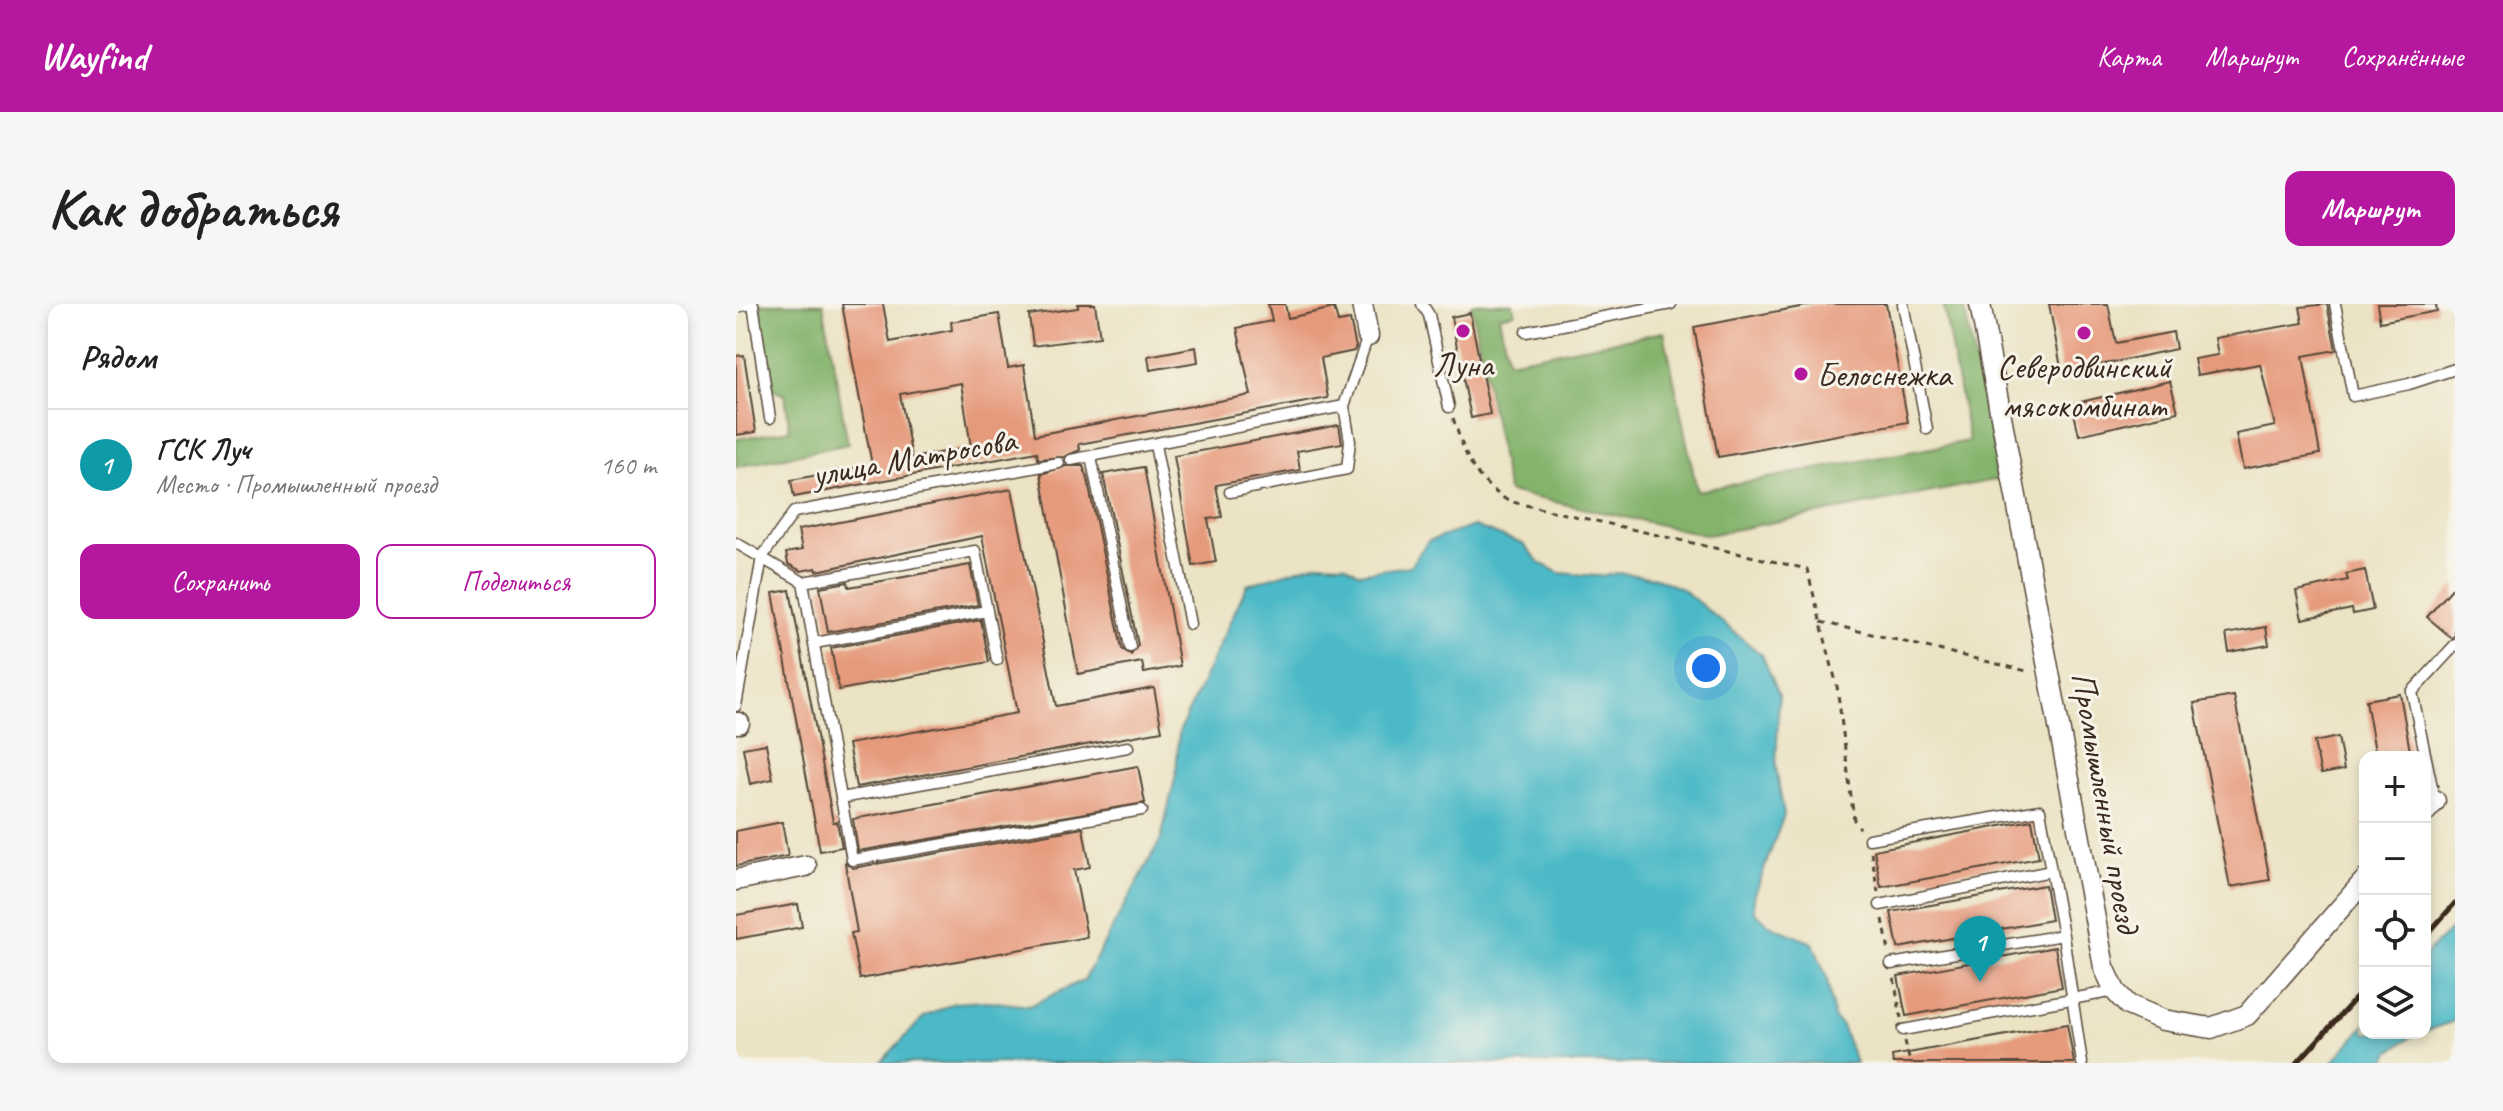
<!DOCTYPE html>
<html lang="ru">
<meta charset="utf-8">
<style>
:root{--surface:#fff;--page:#f6f6f6;--text:#222;--muted:#767676;--line:#e0e0e0;--accent:#b5179e}
body{margin:0;font-family:Caveat,sans-serif;background:var(--page);color:var(--text)}
.controls{position:absolute;right:24px;bottom:24px;display:grid;overflow:hidden;border-radius:16px;box-shadow:0 4px 12px #0003}
.controls button{width:72px;height:72px;display:grid;place-items:center;padding:0;border:0;border-bottom:2px solid var(--line);background:var(--surface);color:var(--text);font:40px sans-serif}
.you{position:absolute;left:970px;top:364px;width:28px;height:28px;margin:-20px;border:6px solid #fff;border-radius:50%;background:#1a73e8;box-shadow:0 0 0 12px #1a73e833}
.badge{display:grid;place-items:center;width:52px;height:52px;border-radius:50%;background:var(--accent);color:#fff;font-size:26px;font-weight:700}
.pin{position:absolute;translate:-50% -66px;filter:drop-shadow(0 2px 4px #0008)}
.pin::after{content:'';position:absolute;top:42px;width:28px;height:24px;background:inherit;clip-path:polygon(0 0,100% 0,50% 100%)}
.list{margin:0;padding:0;list-style:none}
h2{display:flex;justify-content:space-between;align-items:center;height:104px;margin:0;padding:0 32px;font-size:34px}
h2 small{font-size:26px;font-weight:400;color:var(--muted)}
.list li{display:grid;grid-template-columns:52px 1fr auto;gap:24px;align-items:center;box-sizing:border-box;height:112px;padding:0 32px;border-top:2px solid var(--line)}
.list b{display:block;font-size:30px;white-space:nowrap}
.list p{margin:0;font-size:26px;white-space:nowrap;color:var(--muted)}
.list em{font-size:26px;font-style:normal;color:var(--muted)}
.actions{display:flex;gap:16px;padding:24px 32px}
.actions a{flex:1;padding:18px 0;border:2px solid var(--accent);border-radius:16px;text-align:center;font-size:28px;color:var(--accent)}
.actions .main{background:var(--accent);color:#fff}
.icon{flex:none;width:44px;height:44px;fill:none;stroke:currentColor;stroke-width:2;stroke-linecap:round;stroke-linejoin:round}
.map{position:relative;flex:none;width:1719px;height:759px;overflow:hidden;border-radius:16px}
header{display:flex;align-items:center;gap:48px;box-sizing:border-box;height:112px;padding:0 40px;background:var(--accent);color:#fff}
header strong{font-size:38px}
nav{display:flex;gap:44px;margin-inline-start:auto;font-size:28px}
.intro{display:flex;align-items:center;justify-content:space-between;box-sizing:border-box;height:192px;padding:0 48px}
h1{margin:0;font-size:56px}
.button{padding:20px 36px;border-radius:16px;background:var(--accent);color:#fff;font-size:28px;font-weight:700}
main{display:flex;gap:48px;padding:0 48px}
aside{flex:1;background:var(--surface);border-radius:16px;box-shadow:0 4px 12px #0003}
.map>svg:first-child{display:block}
</style>
<header>
<strong>Wayfind</strong>
<nav><a>Карта</a><a>Маршрут</a><a>Сохранённые</a></nav>
</header>
<div class="intro"><h1>Как добраться</h1><a class="button">Маршрут</a></div>
<main>
<aside>
<h2>Рядом<small></small></h2>
<ul class="list">
<li><span class="badge" style="background:#0f9aa8">1</span><div><b>ГСК Луч</b><p>Место · Промышленный проезд</p></div><em>160 m</em></li>
</ul>
<div class="actions"><a class="main">Сохранить</a><a>Поделиться</a></div>
</aside>
<div class="map">
<svg width="1719" height="759" viewBox="0 0 1719 759">
<rect width="100%" height="100%" fill="#f7f3e8"/>
<filter id="ink" filterUnits="userSpaceOnUse"><feTurbulence type="fractalNoise" baseFrequency=".0125" numOctaves="2"/><feDisplacementMap in="SourceGraphic" scale="16" xChannelSelector="R" yChannelSelector="G"/><feConvolveMatrix kernelMatrix="1 2 1 2 8 2 1 2 1" color-interpolation-filters="sRGB"/></filter>
<filter id="wash" filterUnits="userSpaceOnUse"><feTurbulence type="fractalNoise" baseFrequency=".006" numOctaves="4" result="noise"/><feDisplacementMap in="SourceGraphic" scale="32" xChannelSelector="R" yChannelSelector="G"/><feGaussianBlur stdDeviation="1.8" result="paint"/><feColorMatrix in="noise" values="0 0 0 0 0 0 0 0 0 0 0 0 0 0 0 0 0 1.4 0 .05"/><feComposite in="paint" operator="in"/></filter>
<g filter="url(#wash)">
<rect width="100%" height="100%" fill="#ebe3c4"/>
<!-- forest -->
<path fill="#84b36c" stroke="#606e45" stroke-width="2" d="M 23,0 L 87,0 L 112,140 L 0,163 L 0,135 L 54,126 L 49,91 L 37,86 Z
M 735,0 L 777,0 L 779,9 L 763,12 L 772,57 L 928,28 L 961,187 L 1233,137 L 1207,0 L 1227,0 L 1264,175 L 971,231 L 772,188 Z"/>
<!-- water -->
<path fill="#4cb9c7" stroke="#447272" stroke-width="2" d="M 738,222 L 787,240 L 804,259 L 823,269 L 861,272 L 885,269 L 920,274 L 946,285 L 1026,351 L 1043,390 L 1040,463 L 1048,511 L 1018,593 L 1018,607 L 1035,622 L 1077,639 L 1091,674 L 1098,714 L 1106,722 L 1120,759 L 144,759 L 188,713 L 218,699 L 251,697 L 293,702 L 348,676 L 425,535 L 440,470 L 443,428 L 511,281 L 582,259 L 608,260 L 623,269 L 674,262 L 692,237 Z
M 1719,621 L 1719,717 L 1689,727 L 1689,651 Z
M 1629,721 L 1629,729 L 1680,729 L 1654,748 L 1648,759 L 1596,759 Z"/>
<g id="blocks">
<!-- building -->
<path fill="#e69a7b" fill-rule="evenodd" d="M 106,0 L 147,0 L 154,38 L 216,26 L 215,18 L 263,10 L 272,64 L 288,61 L 299,131 L 515,91 L 501,24 L 536,17 L 532,0 L 549,0 L 552,14 L 598,4 L 602,18 L 614,16 L 620,43 L 618,47 L 585,54 L 592,94 L 343,140 L 344,146 L 328,153 L 302,155 L 301,148 L 58,193 L 55,176 L 136,161 ZM 225,79 L 235,143 L 176,154 L 164,90 Z
M 342,0 L 359,0 L 364,33 L 297,42 L 293,11 L 342,4 Z
M 1080,0 L 1150,0 L 1172,118 L 982,153 L 958,23 Z
M 1313,0 L 1372,0 L 1380,39 L 1437,28 L 1440,45 L 1326,69 Z
M 1591,0 L 1600,46 L 1567,52 L 1584,150 L 1507,165 L 1500,130 L 1539,122 L 1524,60 L 1461,71 L 1458,55 L 1482,51 L 1479,34 L 1567,19 L 1564,3 Z
M 1641,0 L 1700,0 L 1701,7 L 1644,18 Z
M 734,9 L 754,110 L 735,114 L 715,13 Z
M 460,43 L 462,58 L 414,66 L 412,52 Z
M 8,51 L 20,128 L 0,131 L 0,52 Z
M 1434,77 L 1442,108 L 1343,131 L 1336,100 Z
M 603,121 L 606,139 L 561,147 L 564,166 L 480,181 L 486,213 L 472,215 L 480,258 L 457,262 L 438,152 Z
M 330,162 L 347,162 L 351,173 L 386,345 L 395,351 L 402,341 L 367,170 L 408,163 L 444,362 L 408,369 L 406,358 L 342,370 L 305,170 Z
M 276,185 L 320,402 L 418,384 L 426,427 L 120,483 L 112,440 L 281,409 L 246,232 L 81,267 L 80,264 L 65,267 L 52,260 L 50,249 L 66,246 L 62,226 Z
M 234,261 L 242,301 L 92,328 L 84,283 L 112,278 L 113,283 Z
M 1629,266 L 1637,306 L 1617,310 L 1616,305 L 1566,315 L 1560,287 L 1612,276 L 1610,270 Z
M 1719,281 L 1719,333 L 1716,334 L 1691,313 Z
M 54,286 L 97,518 L 101,518 L 106,543 L 84,547 L 37,289 Z
M 245,316 L 253,358 L 103,386 L 95,344 Z
M 1530,323 L 1533,341 L 1493,348 L 1490,330 Z
M 1664,390 L 1675,453 L 1640,453 L 1630,396 Z
M 1498,392 L 1534,576 L 1494,583 L 1458,399 Z
M 1602,433 L 1608,466 L 1585,470 L 1578,438 Z
M 30,440 L 37,475 L 14,480 L 7,444 Z
M 402,462 L 409,499 L 122,547 L 117,515 Z
M 1296,516 L 1303,554 L 1145,583 L 1138,546 Z
M 46,518 L 52,552 L 0,562 L 0,527 Z
M 347,524 L 354,563 L 338,566 L 351,633 L 124,675 L 115,629 L 121,628 L 109,559 L 117,564 Z
M 1309,581 L 1315,616 L 1162,644 L 1155,608 Z
M 62,600 L 66,623 L 0,635 L 0,611 Z
M 1319,643 L 1326,683 L 1170,712 L 1162,672 Z
M 1331,720 L 1338,759 L 1157,759 L 1156,752 Z"/>
</g>
</g>
<g filter="url(#ink)">
<use href="#blocks" fill-opacity="0" stroke="#554637" stroke-width="2"/>
<g fill="none" stroke-linecap="round" stroke-linejoin="round">
<defs>
<path id="service" d="M 17,0 L 34,114
M 686,0 L 693,11 L 713,103
M 1167,0 L 1191,125
M 1599,0 L 1617,92 L 1673,80 L 1719,65
M 0,3 L 15,0
M 790,28 L 935,0
M 419,141 L 454,320
M 355,153 L 394,343
M 335,156 L 608,102 L 632,32
M 494,188 L 611,165 L 614,137 L 608,102
M 0,239 L 67,278 L 239,247 L 261,356
M 67,278 L 116,556 L 406,506
M 79,339 L 251,307
M 0,402 L 26,253 L 58,208 L 323,159
M 105,494 L 392,443
M 1699,497 L 1676,388 L 1719,341
M 1133,535 L 1304,506 L 1315,567
M 1144,601 L 1315,567 L 1327,631
M 1155,660 L 1327,631 L 1346,759
M 1167,726 L 1379,687"/>
<path id="minor" d="M 626,0 L 632,32
M 1244,0 L 1368,663 L 1379,687 L 1392,701 L 1427,716 L 1475,724 L 1511,711 L 1629,576
M 0,419 L 3,419
M 1689,508 L 1699,497
M 0,576 L 70,562"/>
</defs>
<!-- service casing -->
<use href="#service" stroke="#554637" stroke-width="13"/>
<!-- minor casing -->
<use href="#minor" stroke="#554637" stroke-width="23"/>
<!-- path -->
<path stroke="#554637" stroke-width="3" stroke-dasharray="6 6" stroke-linecap="butt" d="M 717,114 C 731,155 735,172 772,197 L 1071,265 L 1101,382 L 1118,516 L 1124,524
M 1085,318 L 1295,368
M 1135,548 L 1142,588
M 1147,615 L 1153,647
M 1158,674 L 1165,714
M 1169,737 L 1174,759"/>
<!-- service -->
<use href="#service" stroke="#fff" stroke-width="10"/>
<!-- minor -->
<use href="#minor" stroke="#fff" stroke-width="20"/>
<!-- rail -->
<path stroke="#3b2a1e" stroke-width="5" d="M 1689,633 L 1719,599
M 1561,759 L 1629,684"/>
</g>
</g>
<!-- markers -->
<g fill="#b5179e" stroke="#f7f3e8" stroke-width="3">
<circle cx="727" cy="27" r="8"/>
<circle cx="1348" cy="29" r="8"/>
<circle cx="1065" cy="70" r="8"/>
</g>
<g text-anchor="middle" dominant-baseline="central" stroke-width="6" stroke-linejoin="round" paint-order="stroke">
<!-- poi labels -->
<g font-size="34" fill="#3b2a1e" stroke="#f7f3e8">
<text x="727" y="60">Луна</text>
<text x="1348" y="62">Северодвинский<tspan x="1348" dy="39">мясокомбинат</tspan></text>
<text x="1081" y="70" text-anchor="start">Белоснежка</text>
</g>
<!-- street labels -->
<g font-size="34" fill="#3b2a1e" stroke="#f7f3e8">
<text transform="translate(178 153) rotate(-10)">улица Матросова</text>
<text transform="translate(1370 498) rotate(80)">Промышленный проезд</text>
</g>
</g>
</svg>
<div class="controls">
<button>+</button>
<button>−</button>
<button><svg class="icon" aria-label="locate" viewBox="0 0 24 24"><circle cx="12" cy="12" r="6"/><path d="M12 2v4M12 18v4M2 12h4M18 12h4"/></svg></button>
<button><svg class="icon" aria-label="layers" viewBox="0 0 24 24"><path d="M12 4l9 5-9 5-9-5zM3 14l9 5 9-5"/></svg></button>
</div>
<div class="you"></div>
<div class="pin badge" style="left:1244px;top:678px;background:#0f9aa8">1</div>
</div>
</main>
